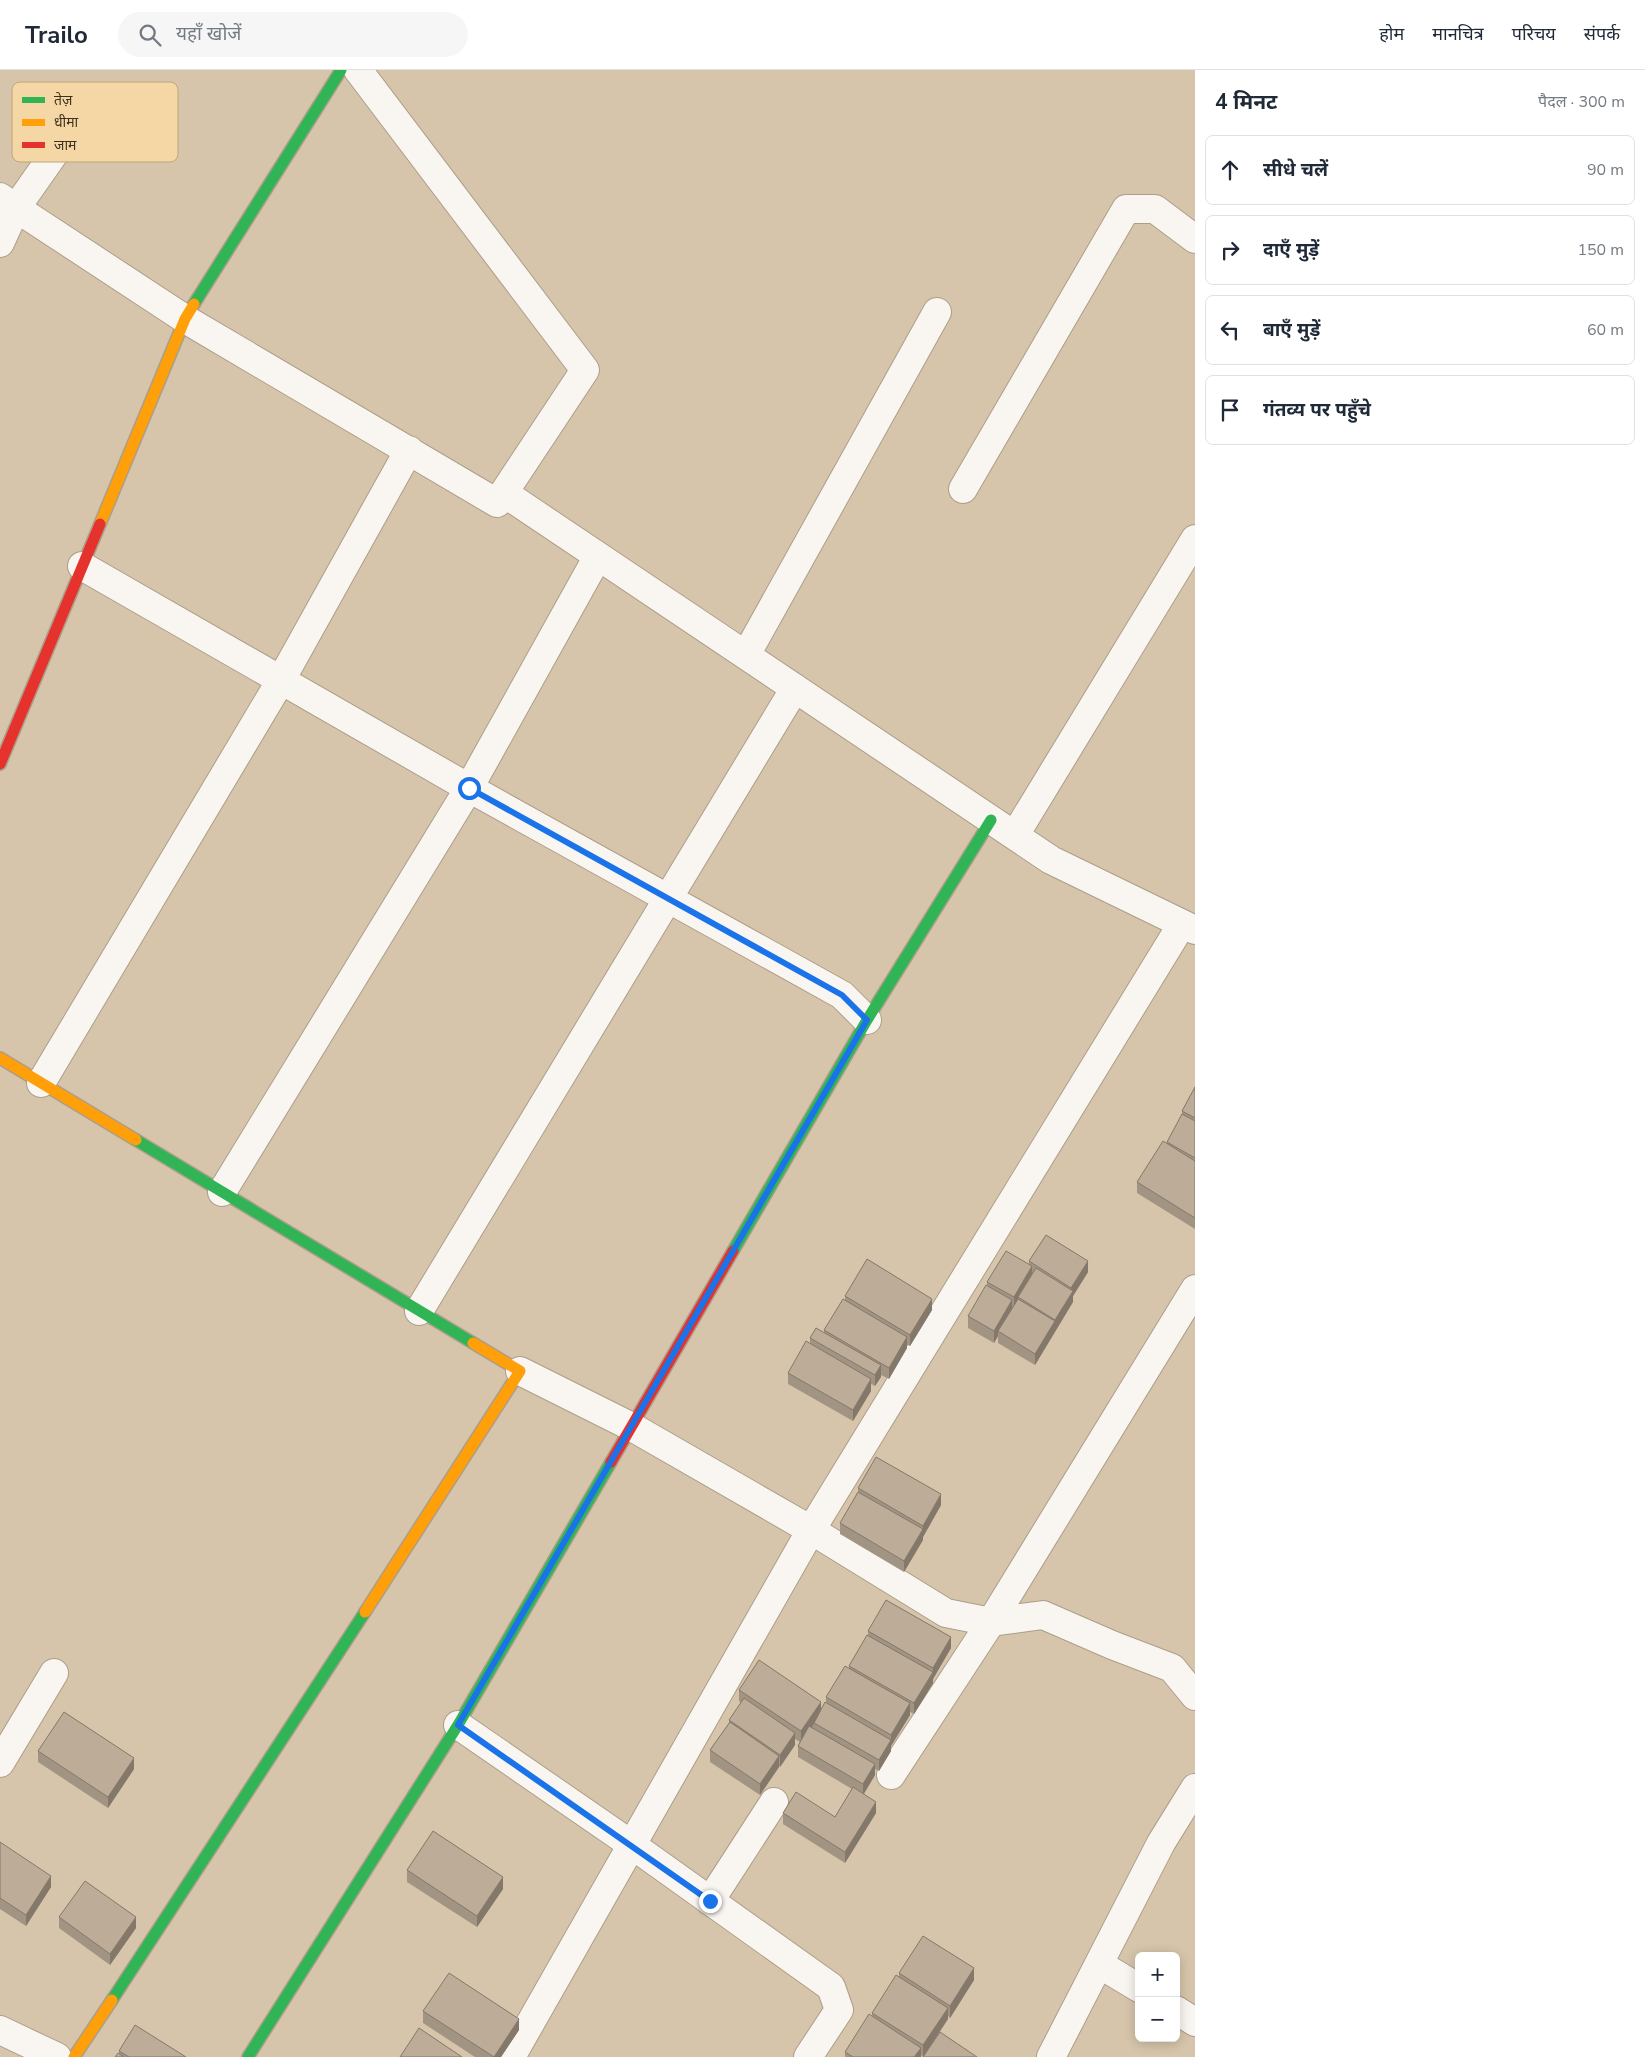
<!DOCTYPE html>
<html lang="hi">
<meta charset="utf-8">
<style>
:root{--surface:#fff;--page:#f6f6f7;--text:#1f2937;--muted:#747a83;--line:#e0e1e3}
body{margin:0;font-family:"Nunito Sans","Noto Sans Devanagari",sans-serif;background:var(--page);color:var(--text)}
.controls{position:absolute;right:15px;bottom:15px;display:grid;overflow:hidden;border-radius:8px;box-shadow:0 2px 12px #0003}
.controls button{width:45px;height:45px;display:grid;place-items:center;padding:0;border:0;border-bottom:1px solid var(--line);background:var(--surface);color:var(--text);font:25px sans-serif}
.stop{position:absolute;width:15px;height:15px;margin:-11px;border:4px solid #1a73e8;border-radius:50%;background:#fff}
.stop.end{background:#1a73e8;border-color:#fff;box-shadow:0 1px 5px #0008}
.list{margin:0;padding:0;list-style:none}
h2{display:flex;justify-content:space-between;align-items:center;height:65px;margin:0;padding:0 20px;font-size:21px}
h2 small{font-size:16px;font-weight:400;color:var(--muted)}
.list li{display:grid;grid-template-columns:32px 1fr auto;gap:15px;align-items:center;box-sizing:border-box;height:70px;margin:0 10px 10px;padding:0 10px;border:1px solid var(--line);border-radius:8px}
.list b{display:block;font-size:19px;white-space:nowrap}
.list em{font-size:16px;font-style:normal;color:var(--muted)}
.icon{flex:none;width:28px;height:28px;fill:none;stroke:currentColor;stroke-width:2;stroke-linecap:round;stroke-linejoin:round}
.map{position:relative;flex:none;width:1195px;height:1987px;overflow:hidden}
header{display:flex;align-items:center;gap:30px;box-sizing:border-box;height:70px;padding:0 25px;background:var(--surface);border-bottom:1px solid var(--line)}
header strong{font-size:24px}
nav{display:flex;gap:28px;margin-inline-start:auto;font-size:18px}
.search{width:350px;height:45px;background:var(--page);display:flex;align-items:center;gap:12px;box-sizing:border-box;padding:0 18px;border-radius:28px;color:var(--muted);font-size:19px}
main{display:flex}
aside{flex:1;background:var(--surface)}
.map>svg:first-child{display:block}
</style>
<header>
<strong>Trailo</strong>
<div class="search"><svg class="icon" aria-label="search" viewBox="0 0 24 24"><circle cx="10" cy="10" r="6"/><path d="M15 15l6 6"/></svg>यहाँ खोजें</div>
<nav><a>होम</a><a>मानचित्र</a><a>परिचय</a><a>संपर्क</a></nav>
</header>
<main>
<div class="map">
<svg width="1195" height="1987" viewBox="0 0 1195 1987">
<rect width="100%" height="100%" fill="#d6c5aa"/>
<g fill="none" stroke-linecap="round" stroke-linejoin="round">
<defs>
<path id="street" d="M 0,127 L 16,138 L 75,54
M 0,173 L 16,138 L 185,249 L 497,433 L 585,300 L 358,0
M 963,419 L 1126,139 L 1155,139 L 1195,169
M 504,423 L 1051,790 L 1195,860
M 82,496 L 469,718 L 842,925 L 867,950
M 746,585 L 937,242
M 1015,765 L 1195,469
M 41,1013 L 281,610 L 409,380
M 222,1122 L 469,718 L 598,486
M 419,1241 L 795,618
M 520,1301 L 632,1357 L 811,1460 L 946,1543 L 991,1552 L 1195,1219
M 458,1655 L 632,1775 L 831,1917 L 839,1940 L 808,1987
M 0,1693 L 54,1603
M 891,1705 L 991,1552 L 1043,1545 L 1112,1575 L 1172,1598 L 1195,1626
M 710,1831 L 774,1732
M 1099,1894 L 1139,1918
M 1176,1940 L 1195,1952
M 0,1960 L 57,1987
M 511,1987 L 811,1460 L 1182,854
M 1051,1987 L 1161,1773 L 1195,1718"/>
<path id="fast" d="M 194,234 L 341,0
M 136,1070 L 473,1273
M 733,1181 L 867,950 L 991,750
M 112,1930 L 365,1542
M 248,1987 L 458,1655 L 611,1392"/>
<path id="slow" d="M 100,454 L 185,249 L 194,234
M 0,988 L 136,1070
M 365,1542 L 520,1301 L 473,1273
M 74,1987 L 112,1930"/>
<path id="jam" d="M 0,694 L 100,454
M 611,1392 L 733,1181"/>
</defs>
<!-- street casing -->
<use href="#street" stroke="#ac9e89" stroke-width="30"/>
<!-- fast casing -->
<use href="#fast" stroke="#ac9e89" stroke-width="14"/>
<!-- slow casing -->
<use href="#slow" stroke="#ac9e89" stroke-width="14"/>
<!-- jam casing -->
<use href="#jam" stroke="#ac9e89" stroke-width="14"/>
<!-- street -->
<use href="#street" stroke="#f9f6f2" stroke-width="28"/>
<!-- fast -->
<use href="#fast" stroke="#30b455" stroke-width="11"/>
<!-- slow -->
<use href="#slow" stroke="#ff9f0a" stroke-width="11"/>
<!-- jam -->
<use href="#jam" stroke="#e5322d" stroke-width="11"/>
</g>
<!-- wall -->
<path fill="#a29483" d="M 1195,1017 L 1195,1159 L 1137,1123 L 1137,1112 L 1167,1074 L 1167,1072 L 1182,1045 L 1182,1041 Z
M 1029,1191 L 1088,1202 L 1073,1226 L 1073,1232 L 1035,1295 L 998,1273 L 998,1266 L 994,1273 L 968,1258 L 968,1246 L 987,1216 L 987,1212 L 1029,1194 Z
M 845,1226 L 932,1240 L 910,1276 L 907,1275 L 907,1278 L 889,1309 L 881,1305 L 881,1307 L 875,1316 L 871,1314 L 871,1321 L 853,1351 L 788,1314 L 788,1303 L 810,1273 L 810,1268 L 824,1263 L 824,1260 L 845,1231 Z
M 858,1418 L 941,1435 L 923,1467 L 923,1470 L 904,1502 L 840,1464 L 840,1453 L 858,1422 Z
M 868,1561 L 951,1578 L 933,1609 L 933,1613 L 914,1644 L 910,1642 L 910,1645 L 891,1676 L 891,1681 L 879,1701 L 875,1699 L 875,1705 L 864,1724 L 876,1743 L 845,1793 L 783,1754 L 783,1743 L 835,1747 L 852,1719 L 798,1687 L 798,1676 L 800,1672 L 795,1669 L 795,1675 L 780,1697 L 779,1696 L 779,1697 L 760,1725 L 710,1692 L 710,1680 L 729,1653 L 729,1650 L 741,1633 L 739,1631 L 739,1620 L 821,1640 L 826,1633 L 826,1627 L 849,1599 L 849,1596 L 868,1565 Z
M 38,1681 L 134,1699 L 108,1738 L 38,1692 Z
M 0,1772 L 51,1817 L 26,1856 L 0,1839 Z
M 407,1800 L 503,1819 L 477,1857 L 407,1812 Z
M 59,1847 L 136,1858 L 110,1895 L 59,1858 Z
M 899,1903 L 974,1910 L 950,1948 L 948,1946 L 948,1949 L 923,1987 L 921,1985 L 921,1987 L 845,1987 L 845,1982 L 872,1946 L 872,1943 L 899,1907 Z
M 423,1941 L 519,1960 L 501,1987 L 475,1987 L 423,1953 Z
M 119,1981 L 186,1987 L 115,1987 L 119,1984 Z"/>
<!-- shaded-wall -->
<path fill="#84786a" d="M 1088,1191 L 1088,1202 L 1073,1226 L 1073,1232 L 1035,1295 L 1035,1284 L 1071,1223 L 1071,1218 Z
M 1032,1196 L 1032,1207 L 1018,1227 L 1018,1231 L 1014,1238 L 1014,1227 Z
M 932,1229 L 932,1240 L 910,1276 L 910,1265 Z
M 1012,1230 L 1012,1241 L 998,1261 L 998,1266 L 994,1273 L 994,1261 Z
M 907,1267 L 907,1278 L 889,1309 L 889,1298 Z
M 881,1295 L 881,1307 L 875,1316 L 875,1305 Z
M 871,1309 L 871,1321 L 853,1351 L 853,1340 Z
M 941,1424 L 941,1435 L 923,1467 L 923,1456 Z
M 923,1459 L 923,1470 L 904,1502 L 904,1491 Z
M 951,1567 L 951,1578 L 933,1609 L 933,1598 Z
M 933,1602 L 933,1613 L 914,1644 L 914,1633 Z
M 821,1632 L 821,1643 L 801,1673 L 801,1661 Z
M 910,1633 L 910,1645 L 891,1676 L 891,1681 L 879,1701 L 879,1690 L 891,1670 L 891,1665 Z
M 795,1663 L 795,1675 L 780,1697 L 780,1685 Z
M 779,1686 L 779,1697 L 760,1725 L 760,1714 Z
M 134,1688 L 134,1699 L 108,1738 L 108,1727 Z
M 875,1694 L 875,1705 L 863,1725 L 863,1714 Z
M 876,1732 L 876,1743 L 845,1793 L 845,1782 Z
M 51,1806 L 51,1817 L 26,1856 L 26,1845 Z
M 503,1807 L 503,1819 L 477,1857 L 477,1846 Z
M 136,1847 L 136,1858 L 110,1895 L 110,1884 Z
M 974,1898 L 974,1910 L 950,1948 L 950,1936 Z
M 948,1938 L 948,1949 L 923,1987 L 923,1975 Z
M 519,1949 L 519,1960 L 501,1987 L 494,1987 Z
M 921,1978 L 921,1987 L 914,1987 Z"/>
<!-- building -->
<path fill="#bcac98" stroke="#84786a" d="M 1195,1017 L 1195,1048 L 1182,1041 Z
M 1182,1044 L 1195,1051 L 1195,1088 L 1167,1072 Z
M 1163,1071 L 1195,1091 L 1195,1148 L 1137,1112 Z
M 1046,1165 L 1088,1191 L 1071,1218 L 1029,1191 Z
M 1006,1181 L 1032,1196 L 1014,1227 L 987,1212 Z
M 867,1189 L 932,1229 L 910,1265 L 845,1226 Z
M 1036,1198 L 1073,1221 L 1055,1250 L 1018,1227 Z
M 986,1215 L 1012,1230 L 994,1261 L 968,1246 Z
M 843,1229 L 907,1267 L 889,1298 L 824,1260 Z
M 1018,1229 L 1055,1251 L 1035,1284 L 998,1261 Z
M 816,1258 L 881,1295 L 875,1305 L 810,1268 Z
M 806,1271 L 871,1309 L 853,1340 L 788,1303 Z
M 876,1387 L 941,1424 L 923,1456 L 858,1418 Z
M 858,1422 L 923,1459 L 904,1491 L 840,1453 Z
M 886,1530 L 951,1567 L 933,1598 L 868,1561 Z
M 867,1565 L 933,1602 L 914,1633 L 849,1596 Z
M 759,1590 L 821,1632 L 801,1661 L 739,1620 Z
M 845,1596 L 910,1633 L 891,1665 L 826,1627 Z
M 744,1628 L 795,1663 L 780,1685 L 729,1650 Z
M 825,1632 L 891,1670 L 879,1690 L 814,1653 Z
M 64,1642 L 134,1688 L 108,1727 L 38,1681 Z
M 730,1652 L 779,1686 L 760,1714 L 710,1680 Z
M 809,1656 L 875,1694 L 863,1714 L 798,1676 Z
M 853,1717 L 876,1732 L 845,1782 L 783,1743 L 796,1722 L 835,1747 Z
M 433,1761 L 503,1807 L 477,1846 L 407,1800 Z
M 0,1772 L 51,1806 L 26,1845 L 0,1828 Z
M 85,1811 L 136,1847 L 110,1884 L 59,1847 Z
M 923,1866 L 974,1898 L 950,1936 L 899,1903 Z
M 449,1903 L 519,1949 L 494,1987 L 423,1941 Z
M 896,1905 L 948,1938 L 923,1975 L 872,1943 Z
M 869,1944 L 921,1978 L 914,1987 L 853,1987 L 845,1982 Z
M 135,1955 L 186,1987 L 129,1987 L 119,1981 Z
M 419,1958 L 462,1987 L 400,1987 Z
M 940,1962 L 977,1987 L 923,1987 Z
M 118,1983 L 124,1987 L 115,1987 Z"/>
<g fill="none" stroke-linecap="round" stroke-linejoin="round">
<!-- route -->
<path stroke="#1a73e8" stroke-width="6" d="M 469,718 L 842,925 L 867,950 L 458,1655 L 710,1831"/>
</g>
<!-- legend -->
<rect x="12" y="12" width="166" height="80" rx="8" fill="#f5d7a5" stroke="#bea57c" stroke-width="1"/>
<rect x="22" y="27" width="23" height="6" fill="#30b455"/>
<rect x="22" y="49" width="23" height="7" fill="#ff9f0a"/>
<rect x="22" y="72" width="23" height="6" fill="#e5322d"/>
<g font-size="14" fill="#3d311d">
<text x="54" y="35">तेज़</text>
<text x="54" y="57">धीमा</text>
<text x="54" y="80">जाम</text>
</g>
</svg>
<div class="controls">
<button>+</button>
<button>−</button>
</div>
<div class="stop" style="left:469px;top:718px"></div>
<div class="stop end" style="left:710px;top:1831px"></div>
</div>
<aside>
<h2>4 मिनट<small>पैदल · 300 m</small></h2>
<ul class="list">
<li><svg class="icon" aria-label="ahead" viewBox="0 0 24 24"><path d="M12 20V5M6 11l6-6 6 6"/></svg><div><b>सीधे चलें</b></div><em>90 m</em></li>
<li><svg class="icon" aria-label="right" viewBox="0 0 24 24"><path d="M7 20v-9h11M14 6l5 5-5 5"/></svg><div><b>दाएँ मुड़ें</b></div><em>150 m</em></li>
<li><svg class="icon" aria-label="left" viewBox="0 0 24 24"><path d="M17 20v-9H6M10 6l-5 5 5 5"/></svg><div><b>बाएँ मुड़ें</b></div><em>60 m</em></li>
<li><svg class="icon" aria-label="arrive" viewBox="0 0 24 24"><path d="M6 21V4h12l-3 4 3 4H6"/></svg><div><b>गंतव्य पर पहुँचे</b></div></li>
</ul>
</aside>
</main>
